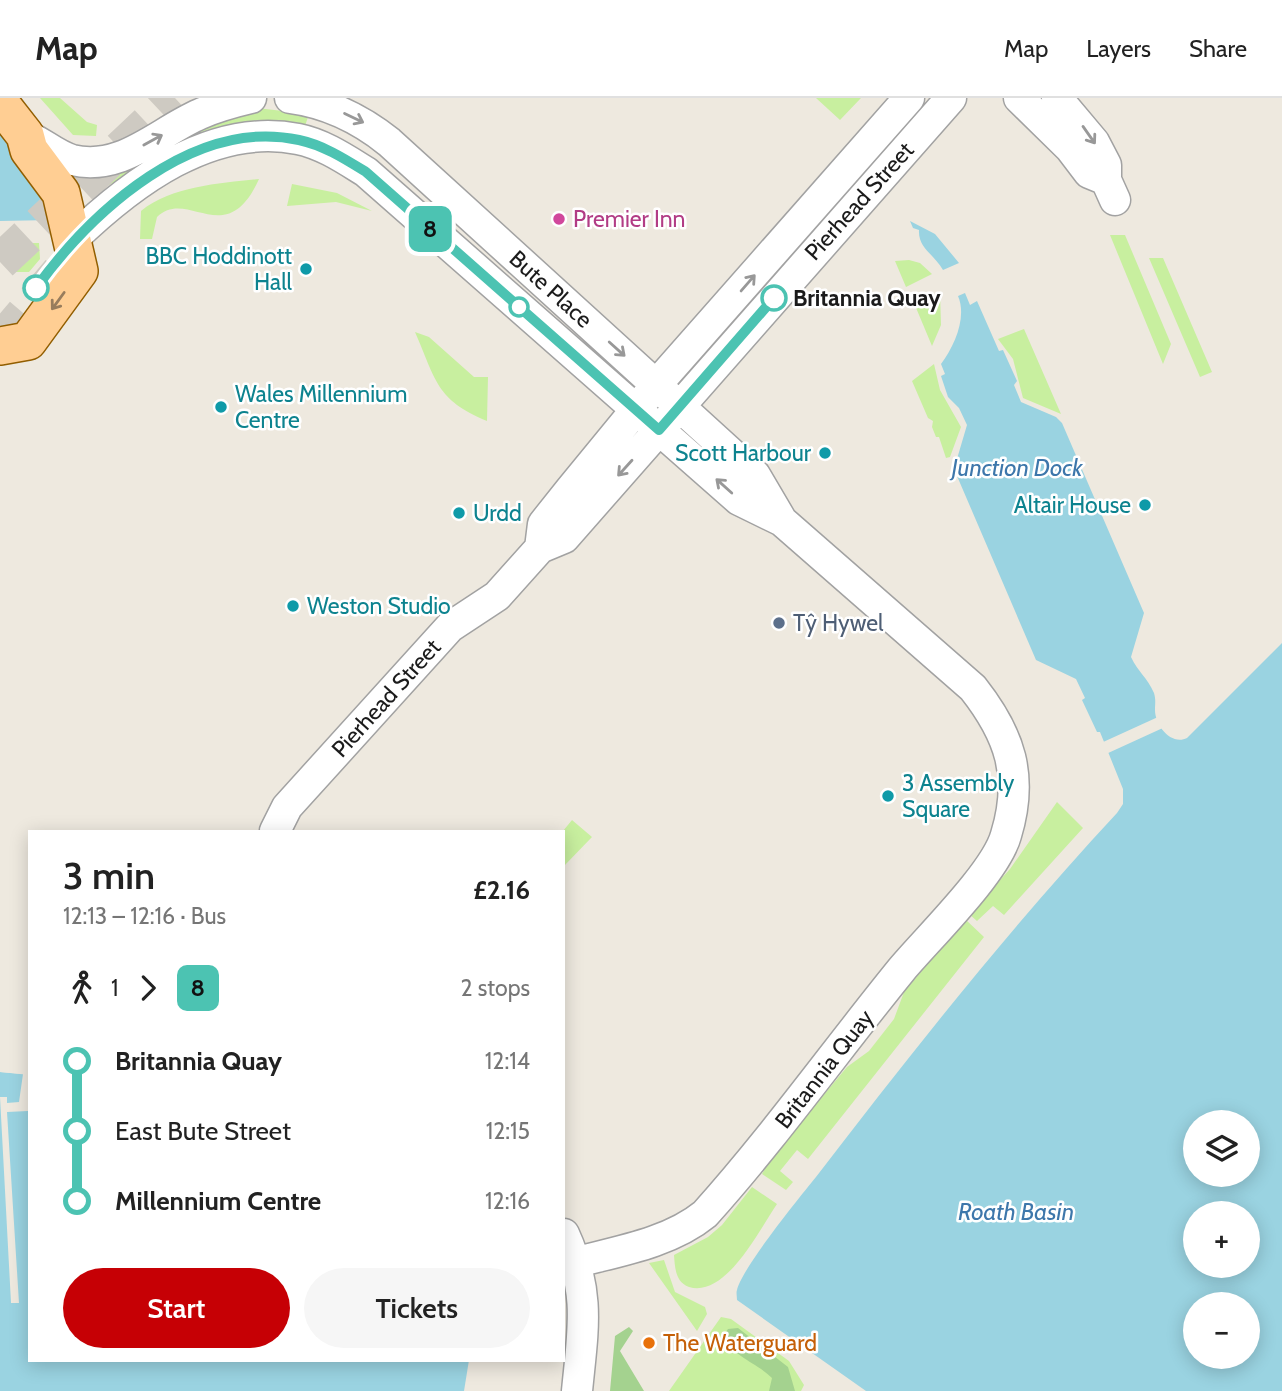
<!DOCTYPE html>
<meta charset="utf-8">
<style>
body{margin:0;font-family:Cabin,sans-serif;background:#f6f6f6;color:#222;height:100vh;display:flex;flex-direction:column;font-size:26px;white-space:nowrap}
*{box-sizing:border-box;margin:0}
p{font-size:23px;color:#767676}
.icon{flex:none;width:38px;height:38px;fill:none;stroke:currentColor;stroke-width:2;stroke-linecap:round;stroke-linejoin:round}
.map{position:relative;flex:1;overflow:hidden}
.drawer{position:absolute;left:28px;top:732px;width:537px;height:532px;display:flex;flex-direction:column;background:#fff;border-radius:0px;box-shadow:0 4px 18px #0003}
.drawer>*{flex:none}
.badge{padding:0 14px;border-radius:10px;font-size:24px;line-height:46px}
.buttons{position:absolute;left:1183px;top:1012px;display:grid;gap:14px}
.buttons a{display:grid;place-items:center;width:77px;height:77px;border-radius:50%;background:#fff;box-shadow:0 4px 18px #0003;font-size:35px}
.map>.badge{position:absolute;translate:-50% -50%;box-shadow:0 0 0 4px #fff}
.legs{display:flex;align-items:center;gap:10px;height:77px;padding:0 35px;font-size:23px}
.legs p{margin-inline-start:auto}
.summary{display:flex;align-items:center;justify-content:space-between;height:119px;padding:0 35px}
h1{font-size:38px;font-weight:600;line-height:52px}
.action{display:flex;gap:14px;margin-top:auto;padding:14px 35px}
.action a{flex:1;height:80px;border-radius:42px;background:#c60005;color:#fff;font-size:28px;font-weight:600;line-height:80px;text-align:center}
.action a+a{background:#f6f6f6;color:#222}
ul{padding:0 35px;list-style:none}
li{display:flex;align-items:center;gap:24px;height:70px;font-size:26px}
li i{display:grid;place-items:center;width:10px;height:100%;margin:0 9px;background:currentColor}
li i::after{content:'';width:18px;height:18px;margin:-9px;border:5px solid;border-radius:50%;background:#fff}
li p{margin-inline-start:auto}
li:first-child i{background:linear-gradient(#0000 50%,currentColor 0)}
li:last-child i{background:linear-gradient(currentColor 50%,#0000 0)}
header{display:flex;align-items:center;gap:42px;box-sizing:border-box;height:98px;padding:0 35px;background:#fff;border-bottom:2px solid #e0e0e0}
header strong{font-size:33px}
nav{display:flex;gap:38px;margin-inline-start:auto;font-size:24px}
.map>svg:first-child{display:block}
.grass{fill:#c8ef9f}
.forest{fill:#a4d28f}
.water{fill:#9ad3e1;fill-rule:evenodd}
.pier{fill:#eee9df}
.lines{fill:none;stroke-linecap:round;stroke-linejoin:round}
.major-tunnel{stroke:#cecac2;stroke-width:37;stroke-dasharray:37 18;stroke-linecap:butt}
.minor-casing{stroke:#a2a2a2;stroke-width:33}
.major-casing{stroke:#925e00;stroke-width:40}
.minor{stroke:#fff;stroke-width:30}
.major{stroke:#ffce93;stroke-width:37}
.oneway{stroke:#989898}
.oneway2{stroke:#987d5d}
.line-1-casing{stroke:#fff;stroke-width:16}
.line-1{stroke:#4cc3b2;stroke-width:10}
.hotel-dot{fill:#d1479c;stroke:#fff;stroke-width:2.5}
.culture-dot{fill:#0f9aa8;stroke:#fff;stroke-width:2.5}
.stop-1-dot{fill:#fff;stroke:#4cc3b2;stroke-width:3.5}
.service-dot{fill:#5c6f8a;stroke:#fff;stroke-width:2.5}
.food-dot{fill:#e8710a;stroke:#fff;stroke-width:2.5}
.labels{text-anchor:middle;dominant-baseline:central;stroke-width:5;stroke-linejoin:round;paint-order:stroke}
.street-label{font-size:23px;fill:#1b1b1b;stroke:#fff}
.hotel-label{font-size:23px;fill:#b23c85;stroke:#fff;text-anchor:start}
.culture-label{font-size:23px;fill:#0d838f;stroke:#fff;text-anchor:start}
.stop-label{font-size:23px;font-weight:bold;fill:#1b1b1b;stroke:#fff;text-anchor:start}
.service-label{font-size:23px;fill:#4e5e75;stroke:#fff;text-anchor:start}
.food-label{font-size:23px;fill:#c56008;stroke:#fff;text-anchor:start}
.water-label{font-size:24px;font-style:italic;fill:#3d77ab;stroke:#fff}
</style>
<header>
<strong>Map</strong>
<nav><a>Map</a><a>Layers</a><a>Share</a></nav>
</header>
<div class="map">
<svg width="1282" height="1293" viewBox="0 0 1282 1293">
<rect width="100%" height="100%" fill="#eee9df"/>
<!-- grass -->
<path class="grass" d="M40,0H60L87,24L97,27L96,38L73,37Z
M816,0H861L840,22Z
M257,10L309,16L304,31L178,49L109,87L101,76L174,41Z
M259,81C226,154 188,89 157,119L152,141H140L141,113C172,88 221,85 259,81Z
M292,86L337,95L372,113L336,104L287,108Z
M1110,137H1125L1171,246L1163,266Z
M12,145H39L40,161L29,174H12Z
M1149,160H1163L1212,274L1200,279Z
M909,162L920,165L932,176L906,189L895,163Z
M940,194L941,227L932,248L914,205Z
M1024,231L1061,316L1023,300L1013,261L998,241Z
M415,234L429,239L474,279H488L487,323C436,302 436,282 415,234Z
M934,266L940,292L961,329L950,359L946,360L939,339H936L932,329L933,323L928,320L912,283Z
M1057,704L1083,730L1004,817L993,808L977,823L969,816L1010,771Z
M572,722L592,739L564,768L563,733Z
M965,821L984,839L808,1061L797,1052L780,1073L793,1084L786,1092L762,1076L771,1060L847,969L869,953L894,921L904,894Z
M752,1089L777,1106C759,1132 726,1200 689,1189C675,1184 675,1169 674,1157L708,1139L722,1127Z
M664,1162L675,1194L705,1209L707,1216L697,1233L649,1165Z
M721,1219L731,1221L789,1263L804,1287L801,1293H669Z"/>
<!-- forest -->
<path class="forest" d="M629,1229L633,1233L620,1253L644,1293H610L615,1238Z
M738,1230L788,1269L795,1293H769L772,1280C756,1264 733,1259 723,1238L728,1231Z"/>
<!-- water -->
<path class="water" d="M0,32L42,86L52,122L0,123Z
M910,123L935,136L959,165L943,172C933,155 918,150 919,132L913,130Z
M965,195L970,207L977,203L999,253L1003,252L1017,283L1014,287L1021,304L1056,319L1062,325L1144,515L1131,559C1138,574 1147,579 1154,595C1156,602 1155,605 1155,612C1155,627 1171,648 1187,640L1282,545V1293H866L737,1202C737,1199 736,1194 737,1192C742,1170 799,1100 816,1079C912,954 1009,831 1117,715L1123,706V691L1100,634H1097L1082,602L1085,600L1076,581L1036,562L954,371L967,327L959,310L948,299L941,278L945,276L941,266C955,247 967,219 958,198ZM1195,1024H1248V1076H1195ZM1195,1115H1248V1167H1195ZM1195,1206H1248V1258H1195Z
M0,974L30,977V1262H469L464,1293H0Z"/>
<!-- pier -->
<path class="pier" d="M1160,615L1167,631L1165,629L1106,656L1108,662L1101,645L1158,619Z
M0,970L13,975L14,972L30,973V1045L28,1013L7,1014L19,1205H11L0,999H7V1005L19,1004L23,976L0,974Z"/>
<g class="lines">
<!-- major-tunnel -->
<path class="major-tunnel" d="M0,164L175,0
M0,244L64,169"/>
<!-- minor casing -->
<g class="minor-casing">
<path id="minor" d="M290,0C328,5 359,20 389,44L755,377L782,423
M1019,0L1070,50L1089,75L1106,82
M1057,0L1094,44L1106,67V82L1115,102
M25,37C42,44 55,57 72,62C122,74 158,34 200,16C216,9 234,4 251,0
M72,142C131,85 211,24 298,41C323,46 345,61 366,74L739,402L782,423L973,590C1010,637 1024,678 1006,737C996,774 929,839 902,871C836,952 775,1038 705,1116C671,1144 620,1153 577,1164
M540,450L543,426L570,392L657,286L909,0
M275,733L287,709L450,529L497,498L540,450L564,440L951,0
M564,1136C591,1195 583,1231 577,1293"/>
</g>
<!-- major casing -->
<g class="major-casing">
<path id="major" d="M0,5L25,37L29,52L61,95L79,173L28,243L0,248"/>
</g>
<!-- minor -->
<use href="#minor" class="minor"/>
<!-- major -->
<use href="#major" class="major"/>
</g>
<!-- one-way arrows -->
<defs><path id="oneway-shaft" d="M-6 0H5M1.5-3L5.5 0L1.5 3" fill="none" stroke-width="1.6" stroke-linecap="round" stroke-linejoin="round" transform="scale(1.75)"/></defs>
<g class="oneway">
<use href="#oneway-shaft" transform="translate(354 20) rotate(26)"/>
<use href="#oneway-shaft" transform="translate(1089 37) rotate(55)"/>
<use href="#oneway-shaft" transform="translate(153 42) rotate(-29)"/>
<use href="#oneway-shaft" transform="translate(748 185) rotate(-49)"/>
<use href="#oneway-shaft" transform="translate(617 251) rotate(42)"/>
<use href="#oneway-shaft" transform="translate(625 370) rotate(132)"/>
<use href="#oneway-shaft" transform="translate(724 388) rotate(-138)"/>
</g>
<use class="oneway2" href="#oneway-shaft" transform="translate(58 203) rotate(126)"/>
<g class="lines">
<!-- line-1 casing -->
<g class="line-1-casing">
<path id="line-1" d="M36,190C92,113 194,19 299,42C323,47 345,61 366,74L659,332L774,200"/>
</g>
<!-- line-1 -->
<use href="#line-1" class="line-1"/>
</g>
<!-- markers -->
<circle class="hotel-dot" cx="559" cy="121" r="7"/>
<g class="culture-dot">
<circle cx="306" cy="171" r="7"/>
<circle cx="221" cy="309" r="7"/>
<circle cx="825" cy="355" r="7"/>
<circle cx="1145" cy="407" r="7"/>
<circle cx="459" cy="415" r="7"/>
<circle cx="293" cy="508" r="7"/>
<circle cx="888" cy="698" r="7"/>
</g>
<g class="stop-1-dot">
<circle cx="36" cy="190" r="12"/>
<circle cx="774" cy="200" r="12"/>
<circle cx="519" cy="209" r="9"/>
</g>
<circle class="service-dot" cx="779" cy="525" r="7"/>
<circle class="food-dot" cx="649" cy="1245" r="7"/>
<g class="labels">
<!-- street labels -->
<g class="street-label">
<text transform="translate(859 103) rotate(-48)">Pierhead Street</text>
<text transform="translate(551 191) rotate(42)">Bute Place</text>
<text transform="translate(386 600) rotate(-48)">Pierhead Street</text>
<text transform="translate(824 971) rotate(-52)">Britannia Quay</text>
</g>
<!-- hotel labels -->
<g class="hotel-label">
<text x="573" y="121">Premier Inn</text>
</g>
<!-- culture labels -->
<g class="culture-label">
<text x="292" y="158" text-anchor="end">BBC Hoddinott<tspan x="292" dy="26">Hall</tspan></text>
<text x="235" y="296">Wales Millennium<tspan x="235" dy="26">Centre</tspan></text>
<text x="811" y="355" text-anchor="end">Scott Harbour</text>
<text x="1131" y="407" text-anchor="end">Altair House</text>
<text x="473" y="415">Urdd</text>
<text x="307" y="508">Weston Studio</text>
<text x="902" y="685">3 Assembly<tspan x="902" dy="26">Square</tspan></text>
</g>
<!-- stop labels -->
<g class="stop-label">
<text x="793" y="200">Britannia Quay</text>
</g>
<!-- service labels -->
<g class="service-label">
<text x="793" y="525">Tŷ Hywel</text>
</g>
<!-- food labels -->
<g class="food-label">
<text x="663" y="1245">The Waterguard</text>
</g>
<!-- water labels -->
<g class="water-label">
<text x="1017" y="369">Junction Dock</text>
<text x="1016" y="1113">Roath Basin</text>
</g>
</g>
</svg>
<div class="buttons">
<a><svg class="icon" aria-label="layers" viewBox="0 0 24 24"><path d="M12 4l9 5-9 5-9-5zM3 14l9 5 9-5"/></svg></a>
<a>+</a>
<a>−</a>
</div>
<b class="badge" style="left:430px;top:131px;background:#4cc3b2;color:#111">8</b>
<section class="drawer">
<div class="summary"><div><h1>3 min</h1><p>12:13 – 12:16 · Bus</p></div><b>£2.16</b></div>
<div class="legs"><svg class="icon" aria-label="walk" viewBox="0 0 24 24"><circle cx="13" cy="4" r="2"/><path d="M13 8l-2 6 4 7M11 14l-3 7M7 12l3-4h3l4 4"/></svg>1<svg class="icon" aria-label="forward" viewBox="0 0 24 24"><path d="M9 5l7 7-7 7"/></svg><b class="badge" style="background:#4cc3b2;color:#111">8</b><p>2 stops</p></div>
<ul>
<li><i style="color:#4cc3b2"></i><b>Britannia Quay</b><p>12:14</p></li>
<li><i style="color:#4cc3b2"></i><span>East Bute Street</span><p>12:15</p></li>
<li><i style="color:#4cc3b2"></i><b>Millennium Centre</b><p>12:16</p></li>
</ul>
<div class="action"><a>Start</a><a>Tickets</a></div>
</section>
</div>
